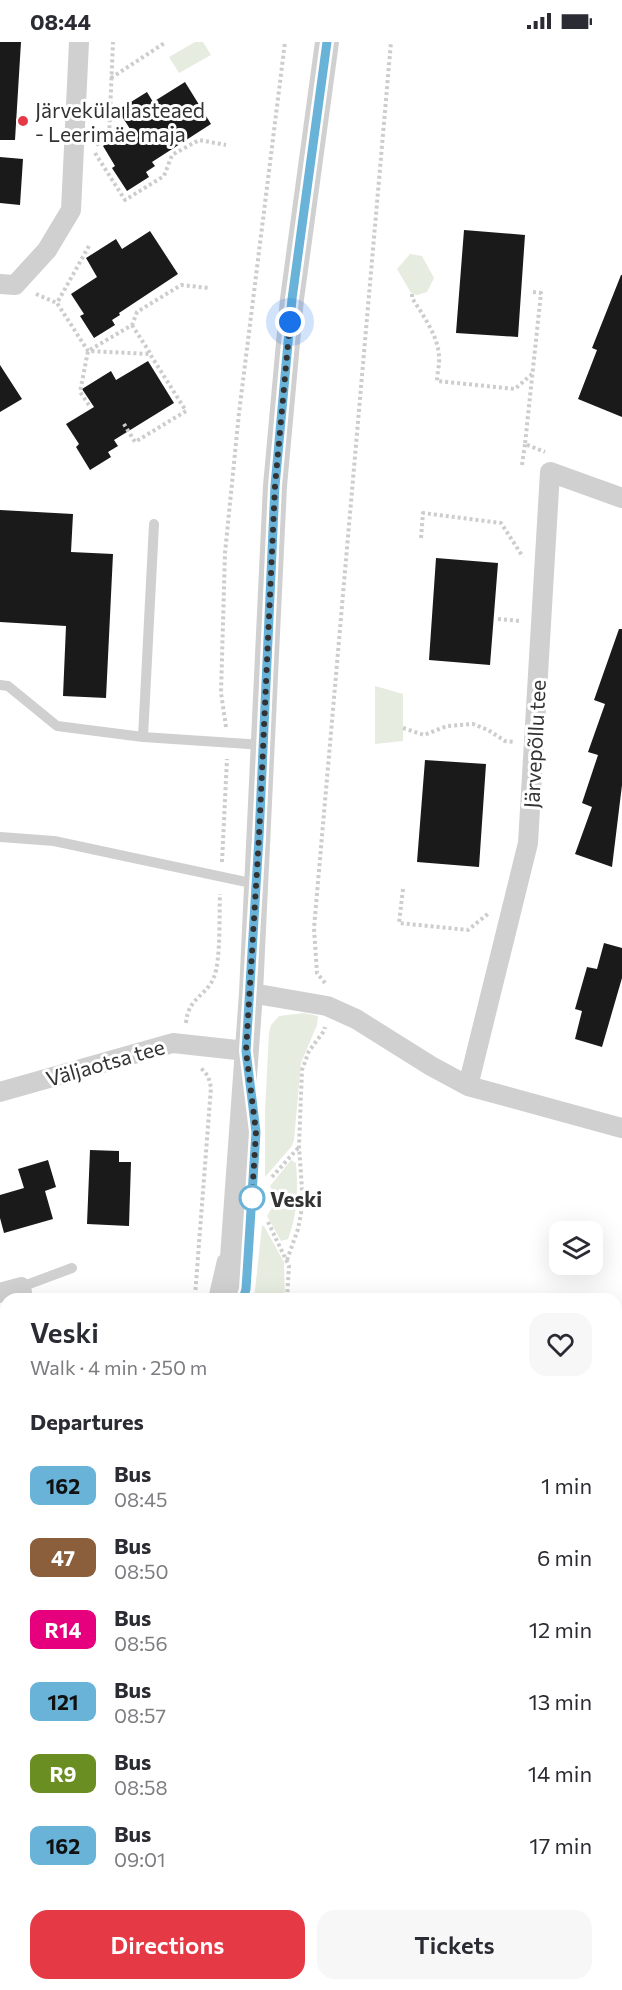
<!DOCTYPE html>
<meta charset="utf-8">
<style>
body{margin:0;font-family:Commissioner,sans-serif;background:#f7f7f7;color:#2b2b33;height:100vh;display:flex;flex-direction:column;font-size:22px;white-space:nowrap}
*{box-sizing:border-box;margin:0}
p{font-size:20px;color:#7c7c81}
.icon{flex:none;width:33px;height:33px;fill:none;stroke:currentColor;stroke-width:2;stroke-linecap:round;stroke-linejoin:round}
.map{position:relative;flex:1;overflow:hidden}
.sheet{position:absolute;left:0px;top:1251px;width:622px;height:698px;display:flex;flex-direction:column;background:#fff;border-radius:18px 18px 0 0;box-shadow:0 6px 24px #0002}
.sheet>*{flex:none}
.badge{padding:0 12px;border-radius:9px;font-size:21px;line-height:39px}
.buttons{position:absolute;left:549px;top:1179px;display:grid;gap:12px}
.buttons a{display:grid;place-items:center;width:54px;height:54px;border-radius:12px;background:#fff;box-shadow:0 6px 24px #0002;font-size:30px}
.you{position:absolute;width:30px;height:30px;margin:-15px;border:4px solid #fff;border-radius:50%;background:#1a73e8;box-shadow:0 0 0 9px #1a73e833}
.map>.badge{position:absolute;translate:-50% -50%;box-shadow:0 0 0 3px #fff}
h2{padding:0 30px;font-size:22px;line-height:54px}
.round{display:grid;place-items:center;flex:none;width:63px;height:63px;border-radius:18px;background:#f7f7f7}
.overview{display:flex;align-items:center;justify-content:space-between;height:102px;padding:0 30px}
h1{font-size:28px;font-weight:600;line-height:45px}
.button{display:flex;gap:12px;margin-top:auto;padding:12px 30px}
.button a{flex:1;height:69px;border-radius:18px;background:#e63946;color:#fff;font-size:24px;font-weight:600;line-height:69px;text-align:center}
.button a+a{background:#f7f7f7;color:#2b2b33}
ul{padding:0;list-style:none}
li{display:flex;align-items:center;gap:18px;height:72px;padding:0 30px}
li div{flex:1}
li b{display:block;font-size:22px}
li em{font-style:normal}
li .badge{min-width:66px;font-weight:700;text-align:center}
.status{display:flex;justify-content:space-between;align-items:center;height:42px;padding:0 30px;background:#fff;direction:ltr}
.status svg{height:16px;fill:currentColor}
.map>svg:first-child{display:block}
.green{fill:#e6ecdf}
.building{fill:#1a1a1a}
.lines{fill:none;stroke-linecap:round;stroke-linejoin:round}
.path{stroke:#cdcdcd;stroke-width:4;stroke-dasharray:3 3;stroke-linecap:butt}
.service{stroke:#d0d0d0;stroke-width:10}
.minor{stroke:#d0d0d0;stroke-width:20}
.tertiary{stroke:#d0d0d0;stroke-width:24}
.line-casing{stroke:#fff;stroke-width:14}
.line{stroke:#69b3d9;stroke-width:9}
.walk{stroke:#333;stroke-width:6;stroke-dasharray:0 10.8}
.poi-dot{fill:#e63946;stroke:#fff;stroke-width:2}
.stop-dot{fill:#fff;stroke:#69b3d9;stroke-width:3}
.labels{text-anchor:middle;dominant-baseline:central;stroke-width:6;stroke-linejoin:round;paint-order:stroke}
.poi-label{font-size:21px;fill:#333;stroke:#fff;text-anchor:start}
.street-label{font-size:21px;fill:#333;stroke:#fff}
.stop-label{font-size:21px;font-weight:bold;fill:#333;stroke:#fff;text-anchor:start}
</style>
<div class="status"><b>08:44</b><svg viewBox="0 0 49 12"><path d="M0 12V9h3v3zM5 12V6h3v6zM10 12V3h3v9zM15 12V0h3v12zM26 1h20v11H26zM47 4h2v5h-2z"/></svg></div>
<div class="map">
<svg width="622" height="1948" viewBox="0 0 622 1948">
<rect width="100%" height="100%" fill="#fff"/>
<!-- green -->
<path class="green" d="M195,0H203L211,13L179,31L169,15Z
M410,212L422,214L434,236L427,250L417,253L411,251L397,227Z
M375,644L403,652V699L375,702Z
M304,971L318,974L317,983L301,1021L294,1098L292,1104L265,1135V1069L269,991L271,983L279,974Z
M291,1118L296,1121C298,1148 298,1171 288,1197L281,1199L267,1174L272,1166L288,1167L289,1151L273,1150L270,1144Z
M262,1184H264L284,1220L285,1257H254Z"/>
<!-- building -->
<path class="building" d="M0,0H21L15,98H0Z
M185,40L211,82L152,120L155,124L146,130L149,135L127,149L112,126L115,124L103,104L130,87L118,68L147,50L153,60Z
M0,115L23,117L20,163L0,161Z
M464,188L525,193L518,295L456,291Z
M150,189L178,232L119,271L120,273L112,278L115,283L94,296L80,274L84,272L71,252L97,235L86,216L116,197L122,207Z
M621,233H622V375L578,357L597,308L592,306Z
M148,319L174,361L114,398L118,404L108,410L111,415L90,428L76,405L79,402L66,382L94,365L82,347L111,329L116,338Z
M0,323L22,357L0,370Z
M0,468L73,472L71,510L113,512L106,656L63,654L66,584L0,580Z
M436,516L498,521L490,623L429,618Z
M619,587H622V743L612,825L575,812L592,765L582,761L598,713L588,710L605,662L594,658Z
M425,718L486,722L479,825L417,820Z
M604,901L622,906V936L602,1005L575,997L582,969L575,967L587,925L597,927Z
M90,1108L119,1109V1120H131L129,1184L87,1182Z
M48,1118L56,1145L45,1149L53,1177L4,1191L0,1176V1153L24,1146L18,1127Z"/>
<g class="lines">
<!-- path -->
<path class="path" d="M111,36L166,0
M96,103L109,95L113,0
M95,111L125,158L164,134L172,113L199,98L226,103
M89,204L57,261L88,309L150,312L186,369L135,400L124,382
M533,250L541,251L525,402L545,410
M36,252L57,261
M412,252V256C423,273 438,294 439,314C440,322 437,331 437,339L515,347L532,332
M132,283L150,311
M89,363L80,350L88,309L132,283L137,270L181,243L209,246
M522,423L525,402
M421,496L423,471L501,481L523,515
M498,577L520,579
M226,685L221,651L225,511L239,371L285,0
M403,686L424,693L447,684L473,682L488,688L505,699L515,700
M222,820L227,717
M403,847L399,881L468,888L489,871
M325,941L317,931L314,886L391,0
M186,981C188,955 207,954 214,935C221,918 219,872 220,852
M272,1135L299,1105
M268,1180L289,1224L287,1257
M287,1218L298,1187L303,1161L299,1104L302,1028L309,1009L324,989L325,985
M195,1254L211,1045L208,1034L201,1026
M616,1664L622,1666
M193,1948V1942"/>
<!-- service -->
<path class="service" d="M0,643L8,644L57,684L143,695L263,703
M143,695L154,482
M0,795L54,799L256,842
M21,1245L72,1226
M213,1257L222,1218
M244,1257L247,1247L256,1090L253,1060"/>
<!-- minor -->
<path class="minor" d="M0,242L15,243L47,208L71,168L79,0
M251,951L327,964L356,977L431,1024L468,1044L622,1086
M468,1044L528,801L550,430L622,456
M0,1050L173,1001L246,1009
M0,1251L21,1245L23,1257
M616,1560L622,1550
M616,1705L622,1709
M0,1831L6,1832"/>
<!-- tertiary -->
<path class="tertiary" d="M229,1257L251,951L275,444L292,257L327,0
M222,1948V1942"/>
</g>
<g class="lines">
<!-- line casing -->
<g class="line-casing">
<path id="line" d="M243,1257L246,1247L256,1090L246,1009L259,795L275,444L292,257L327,0"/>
</g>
<!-- line -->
<use href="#line" class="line"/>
<!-- walk -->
<path class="walk" d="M252,1156L256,1090L246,1009L259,795L275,444L290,280"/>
</g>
<!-- markers -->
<circle class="poi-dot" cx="23" cy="79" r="6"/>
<circle class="stop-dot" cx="252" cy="1156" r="12"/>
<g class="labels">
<!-- poi labels -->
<g class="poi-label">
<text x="35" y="67">Järveküla lasteaed<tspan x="35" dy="24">- Leerimäe maja</tspan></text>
</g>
<!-- street labels -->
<g class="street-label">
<text transform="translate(534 702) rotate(-87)">Järvepõllu tee</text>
<text transform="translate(105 1020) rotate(-16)">Väljaotsa tee</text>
</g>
<!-- stop labels -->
<g class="stop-label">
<text x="270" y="1156">Veski</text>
</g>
</g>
</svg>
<div class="buttons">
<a><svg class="icon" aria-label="layers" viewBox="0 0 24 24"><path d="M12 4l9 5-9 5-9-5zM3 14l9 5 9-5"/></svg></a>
</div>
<div class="you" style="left:290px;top:280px"></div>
<section class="sheet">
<div class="overview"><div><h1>Veski</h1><p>Walk · 4 min · 250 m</p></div><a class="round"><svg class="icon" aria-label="heart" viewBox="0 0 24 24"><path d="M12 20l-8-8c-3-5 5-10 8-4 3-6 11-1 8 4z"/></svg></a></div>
<h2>Departures</h2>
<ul>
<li><span class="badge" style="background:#69b3d9;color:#111">162</span><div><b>Bus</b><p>08:45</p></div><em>1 min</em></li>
<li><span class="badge" style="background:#8b5e3c;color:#fff">47</span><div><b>Bus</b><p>08:50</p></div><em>6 min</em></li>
<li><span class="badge" style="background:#e6007e;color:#fff">R14</span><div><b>Bus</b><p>08:56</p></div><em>12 min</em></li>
<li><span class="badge" style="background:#69b3d9;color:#111">121</span><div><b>Bus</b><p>08:57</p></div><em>13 min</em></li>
<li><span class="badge" style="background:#6b8e23;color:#fff">R9</span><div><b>Bus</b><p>08:58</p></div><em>14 min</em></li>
<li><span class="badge" style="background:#69b3d9;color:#111">162</span><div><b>Bus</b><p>09:01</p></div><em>17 min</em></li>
</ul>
<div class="button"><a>Directions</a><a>Tickets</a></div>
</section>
</div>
